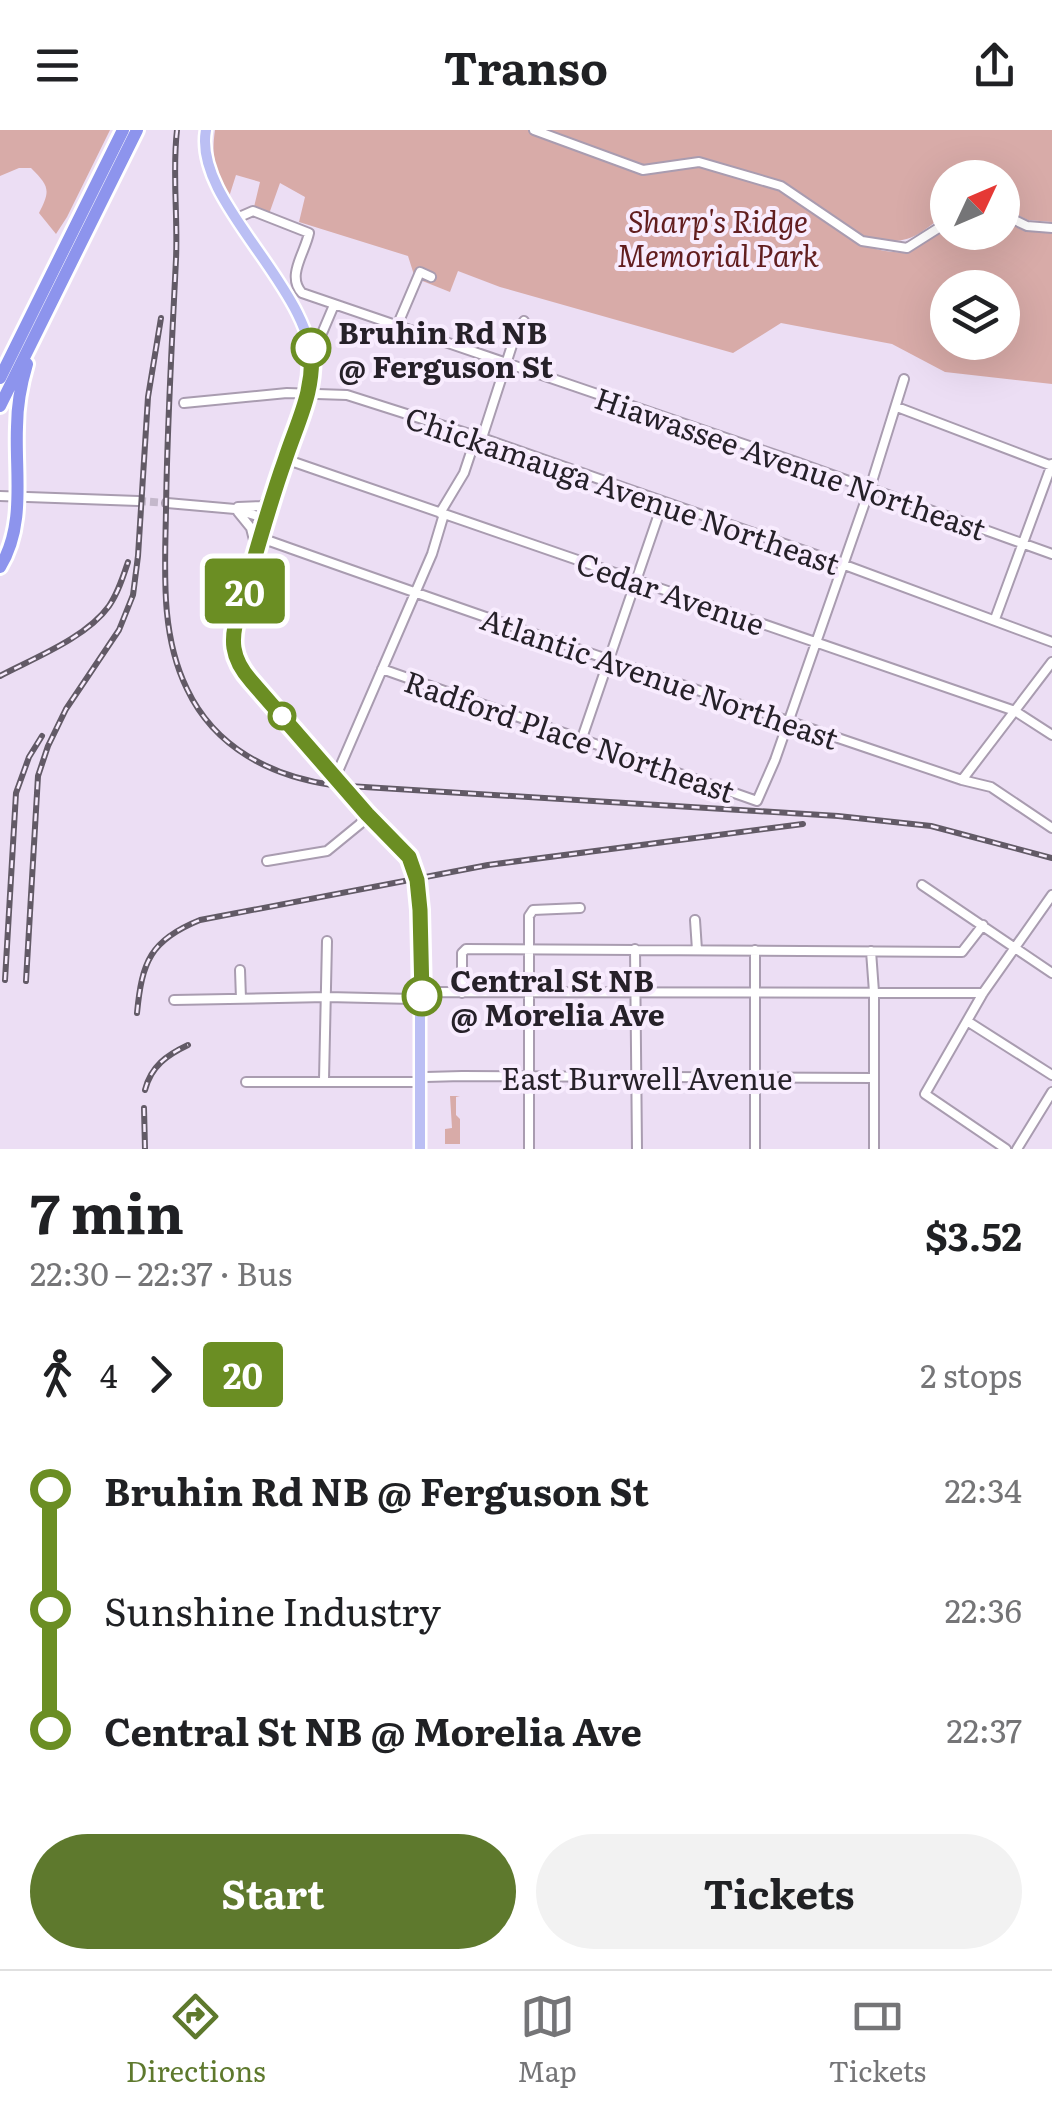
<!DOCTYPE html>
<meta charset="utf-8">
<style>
body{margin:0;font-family:Literata,serif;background:#f2f2f2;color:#202124;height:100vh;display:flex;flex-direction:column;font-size:38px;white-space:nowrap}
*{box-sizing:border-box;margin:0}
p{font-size:32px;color:#757577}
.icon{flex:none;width:55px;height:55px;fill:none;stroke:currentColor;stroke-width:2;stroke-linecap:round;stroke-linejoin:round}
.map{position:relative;height:1019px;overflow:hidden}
.side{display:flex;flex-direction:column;background:#fff;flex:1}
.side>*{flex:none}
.badge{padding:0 20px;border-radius:8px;font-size:35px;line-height:65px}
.needle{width:65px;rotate:46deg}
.controls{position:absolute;left:930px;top:30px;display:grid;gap:20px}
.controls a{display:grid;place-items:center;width:90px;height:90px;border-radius:50%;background:#fff;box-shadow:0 10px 40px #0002;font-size:50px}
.map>.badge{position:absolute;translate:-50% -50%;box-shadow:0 0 0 5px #fff}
.legs{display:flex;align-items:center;gap:15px;height:110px;padding:0 30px;font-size:32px}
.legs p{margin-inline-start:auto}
.summary{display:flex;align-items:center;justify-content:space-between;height:170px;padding:0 30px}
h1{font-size:55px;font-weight:700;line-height:75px}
.button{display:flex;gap:20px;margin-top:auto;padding:20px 30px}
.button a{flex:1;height:115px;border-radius:60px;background:#5e792d;color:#fff;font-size:40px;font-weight:700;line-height:115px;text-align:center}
.button a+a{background:#f2f2f2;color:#202124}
ul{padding:0 30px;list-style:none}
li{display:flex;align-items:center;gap:35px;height:120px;font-size:38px}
li i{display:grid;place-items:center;width:15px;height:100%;margin:0 12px;background:currentColor}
li i::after{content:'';width:25px;height:25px;margin:-12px;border:8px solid;border-radius:50%;background:#fff}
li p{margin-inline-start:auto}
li:first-child i{background:linear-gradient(#0000 50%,currentColor 0)}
li:last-child i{background:linear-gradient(currentColor 50%,#0000 0)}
header{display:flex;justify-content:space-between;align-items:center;height:130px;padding:0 30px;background:#fff;font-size:45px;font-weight:700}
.tabs{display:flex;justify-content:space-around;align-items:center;height:140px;border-top:2px solid #e0e0e0;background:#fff;font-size:28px;color:#757577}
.tabs a{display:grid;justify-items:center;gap:5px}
.tabs .active{color:#5e792d}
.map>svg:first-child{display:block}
.green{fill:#d8aba8;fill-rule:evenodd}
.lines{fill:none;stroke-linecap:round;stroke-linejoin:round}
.minor-tunnel{stroke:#c4b8cb;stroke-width:8;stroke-dasharray:8 4;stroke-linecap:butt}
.minor-casing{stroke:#a99cb0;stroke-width:12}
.major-casing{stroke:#fff;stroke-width:15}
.highway-casing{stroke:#fff;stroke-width:18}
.minor{stroke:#fff;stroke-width:8}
.major{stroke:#bbbff4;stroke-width:10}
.highway{stroke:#8d94ed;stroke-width:12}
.rail-casing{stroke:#625a66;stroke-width:6}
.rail{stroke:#f8ecfe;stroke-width:2.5;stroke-dasharray:8;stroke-linecap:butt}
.line-1-casing{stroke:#fff;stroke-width:22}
.line-1{stroke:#6b8e23;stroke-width:15}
.stop-1-dot{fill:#fff;stroke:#6b8e23;stroke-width:5}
.labels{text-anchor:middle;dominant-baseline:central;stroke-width:8;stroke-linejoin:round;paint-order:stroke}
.park-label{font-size:30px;font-style:italic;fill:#621e1f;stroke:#f8ecfe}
.stop-label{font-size:30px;font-weight:bold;fill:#262129;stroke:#f8ecfe;text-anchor:start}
.street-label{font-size:30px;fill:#262129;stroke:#f8ecfe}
</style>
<header><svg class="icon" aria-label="menu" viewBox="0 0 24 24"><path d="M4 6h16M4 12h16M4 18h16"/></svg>Transo<svg class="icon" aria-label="share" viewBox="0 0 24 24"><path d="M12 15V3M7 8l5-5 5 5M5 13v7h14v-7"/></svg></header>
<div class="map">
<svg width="1052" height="1019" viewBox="0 0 1052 1019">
<rect width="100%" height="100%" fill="#ecdef4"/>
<!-- green -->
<path class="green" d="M0,0H110L67,87L56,104L39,83C51,60 49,56 31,38H19L0,46Z
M215,0H1052V92L1028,90L1003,78L1002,48H948L947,83C915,107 910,116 868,108L865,116C909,129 912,121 947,97L948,102H1002L1003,90L1024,101L1052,102V254L945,242L892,214L781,193L733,223L500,157L458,141L450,162L415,148L408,126L299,92L305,67L280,53L269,84L254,77L260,52L236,45L229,67C215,44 211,27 215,0ZM948,158H1002V212H948Z
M450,966H460L456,967V985L460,989V1014H445V999L452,998Z"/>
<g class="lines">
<!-- minor-tunnel -->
<path class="minor-tunnel" d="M138,371L167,373"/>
<!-- minor casing -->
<g class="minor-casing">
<path id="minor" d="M534,0L643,40L699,32L781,56L862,111L907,118L948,92
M1002,84L1027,96L1052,98
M237,88L253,81L309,103C305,123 286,146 302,163L796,332L1052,424
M397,196L420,142L431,147
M311,218L320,208L334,175
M184,273L287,263L347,265L482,308L842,434L1052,512
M897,277L1052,336
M482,308L516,203L524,191
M285,329L1015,581L1052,605
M0,366L138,371
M167,373L235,379L267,389
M238,377L262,376L271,368
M238,382L251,398L256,418
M440,383L464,343L476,307
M261,408C494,491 728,571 962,650L991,657L1052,698
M995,489L1052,334
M382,539L757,671L775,630L870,358L904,249
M582,608L663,372
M336,646L432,424L444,384
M962,650L1052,532
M267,731L327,721L360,694L367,683
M922,755L1052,843
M695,790L697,820
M635,819L637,1019
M871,821L874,862V1019
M240,840L241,869
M462,863V823L466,819L962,822L983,795
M174,870L327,867L413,869L428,862L983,863
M967,891L1052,945
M324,950L327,811
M246,952H415L426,947L462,946L873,948
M529,1019V786L533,780L580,778
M755,1019V820
M1006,1019L925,964L983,863L1052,765
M1017,1019L1052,962"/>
</g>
<!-- major casing -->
<g class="major-casing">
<path id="major" d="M206,0C192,75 322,163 312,248C309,276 295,302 286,328C270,371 259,416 246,460C240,479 231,499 234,519C236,532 244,543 252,553L367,683L409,727L417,750L420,780V1019"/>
</g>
<!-- highway casing -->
<g class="highway-casing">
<path id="highway" d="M0,248L123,0
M0,276L137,0
M0,437C26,395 15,343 17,297C17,275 21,254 27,234"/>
</g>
<!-- minor -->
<use href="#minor" class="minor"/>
<!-- major -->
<use href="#major" class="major"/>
<!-- highway -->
<use href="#highway" class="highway"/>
<!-- rail casing -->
<g class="rail-casing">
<path id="rail" d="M177,0C172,43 178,86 176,129C172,213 167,296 166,380C165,440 160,504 187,559C215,618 271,646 332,655L838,686L931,696L1052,728
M0,546C34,528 86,508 109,476C118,463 123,447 128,432
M5,850L16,663L29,627L42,606
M26,851L38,646L48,616L66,579L119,500L133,465L138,426L148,267L161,188
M137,883C142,832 150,810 200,790L488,735L803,694
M145,960C151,936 167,925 188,915
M144,978L145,1019"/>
</g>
<!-- rail -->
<use href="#rail" class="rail"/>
</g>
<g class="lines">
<!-- line-1 casing -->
<g class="line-1-casing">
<path id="line-1" d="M311,218C315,261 298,290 285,330C270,372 258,415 246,458C241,477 231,498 234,518C236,532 243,542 252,552L367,684L409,727L417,750L420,780L422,866"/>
</g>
<!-- line-1 -->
<use href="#line-1" class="line-1"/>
</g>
<!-- markers -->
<g class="stop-1-dot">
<circle cx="311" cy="218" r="18"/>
<circle cx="282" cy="586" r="12"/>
<circle cx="422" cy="866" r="18"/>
</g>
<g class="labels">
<!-- park labels -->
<g class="park-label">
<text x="718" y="90">Sharp's Ridge<tspan x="718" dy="34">Memorial Park</tspan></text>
</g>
<!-- stop labels -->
<g class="stop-label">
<text x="338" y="201">Bruhin Rd NB<tspan x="338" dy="34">@ Ferguson St</tspan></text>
<text x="450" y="849">Central St NB<tspan x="450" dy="34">@ Morelia Ave</tspan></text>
</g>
<!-- street labels -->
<g class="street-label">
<text transform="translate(791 332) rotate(19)">Hiawassee Avenue Northeast</text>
<text transform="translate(623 359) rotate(19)">Chickamauga Avenue Northeast</text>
<text transform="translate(671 462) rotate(19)">Cedar Avenue</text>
<text transform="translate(660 547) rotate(19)">Atlantic Avenue Northeast</text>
<text transform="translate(570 605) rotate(19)">Radford Place Northeast</text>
<text x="647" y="947">East Burwell Avenue</text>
</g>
</g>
</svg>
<div class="controls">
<a><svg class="needle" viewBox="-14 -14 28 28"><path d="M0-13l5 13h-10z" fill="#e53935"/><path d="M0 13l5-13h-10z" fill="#757577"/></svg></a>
<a><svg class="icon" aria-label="layers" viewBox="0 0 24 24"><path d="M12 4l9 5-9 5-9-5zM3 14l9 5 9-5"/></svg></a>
</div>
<b class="badge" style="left:245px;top:461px;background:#6b8e23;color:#fff">20</b>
</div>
<section class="side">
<div class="summary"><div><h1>7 min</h1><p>22:30 – 22:37 · Bus</p></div><b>$3.52</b></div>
<div class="legs"><svg class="icon" aria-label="walk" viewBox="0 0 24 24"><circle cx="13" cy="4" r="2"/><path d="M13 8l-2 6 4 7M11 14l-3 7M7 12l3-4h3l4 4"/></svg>4<svg class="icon" aria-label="forward" viewBox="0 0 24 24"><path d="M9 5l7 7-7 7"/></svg><b class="badge" style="background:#6b8e23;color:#fff">20</b><p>2 stops</p></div>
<ul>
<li><i style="color:#6b8e23"></i><b>Bruhin Rd NB @ Ferguson St</b><p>22:34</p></li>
<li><i style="color:#6b8e23"></i><span>Sunshine Industry</span><p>22:36</p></li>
<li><i style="color:#6b8e23"></i><b>Central St NB @ Morelia Ave</b><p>22:37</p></li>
</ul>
<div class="button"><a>Start</a><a>Tickets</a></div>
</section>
<nav class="tabs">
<a class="active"><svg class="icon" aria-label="directions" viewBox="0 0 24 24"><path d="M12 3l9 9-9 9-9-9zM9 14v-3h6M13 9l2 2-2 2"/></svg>Directions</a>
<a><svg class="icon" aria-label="map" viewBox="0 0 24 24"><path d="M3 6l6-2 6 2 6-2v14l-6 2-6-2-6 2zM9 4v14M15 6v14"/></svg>Map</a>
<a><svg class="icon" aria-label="tickets" viewBox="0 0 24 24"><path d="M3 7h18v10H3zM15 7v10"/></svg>Tickets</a>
</nav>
